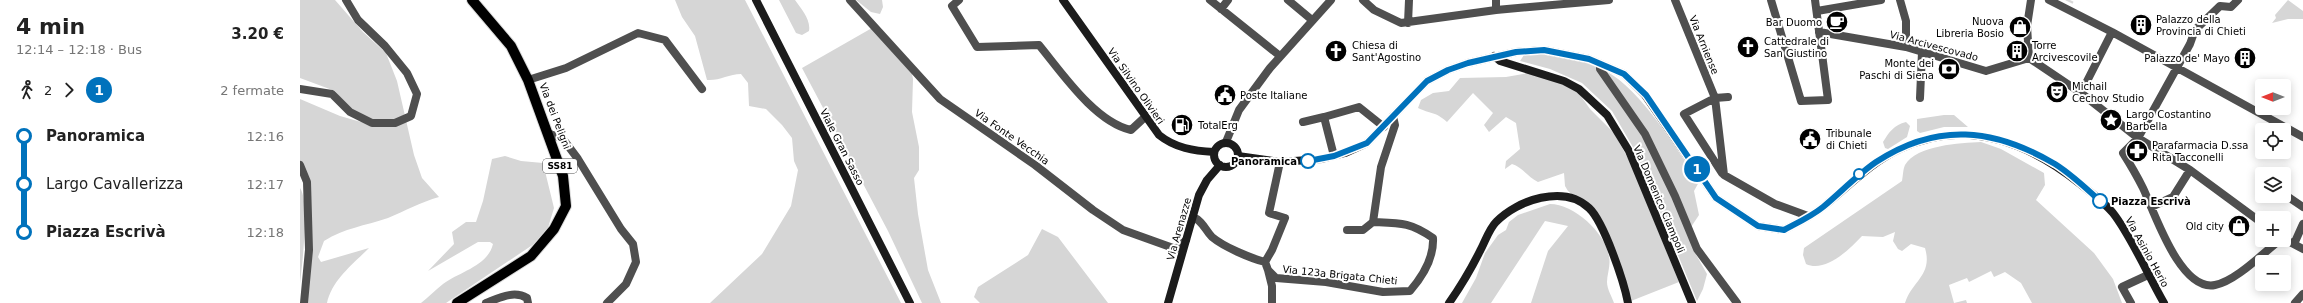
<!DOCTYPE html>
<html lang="it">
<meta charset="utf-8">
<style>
body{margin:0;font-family:"DejaVu Sans",sans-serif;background:#f2f2f2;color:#222;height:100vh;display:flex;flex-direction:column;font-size:15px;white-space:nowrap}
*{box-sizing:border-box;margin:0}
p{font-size:13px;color:#767676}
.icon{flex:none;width:22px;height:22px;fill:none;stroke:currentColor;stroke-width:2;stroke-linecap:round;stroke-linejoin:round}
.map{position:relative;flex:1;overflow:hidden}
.side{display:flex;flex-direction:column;background:#fff;width:300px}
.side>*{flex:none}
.badge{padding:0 8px;border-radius:13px;font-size:14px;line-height:26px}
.needle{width:26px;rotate:270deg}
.tools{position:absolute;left:1955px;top:79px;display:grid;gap:8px}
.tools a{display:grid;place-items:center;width:36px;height:36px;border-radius:4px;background:#fff;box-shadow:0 2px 10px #0003;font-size:20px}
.map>.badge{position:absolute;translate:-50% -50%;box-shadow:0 0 0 2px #fff}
.legs{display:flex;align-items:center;gap:6px;height:44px;padding:0 16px;font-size:13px}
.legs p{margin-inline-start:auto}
.head{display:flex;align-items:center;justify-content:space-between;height:68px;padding:0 16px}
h1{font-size:22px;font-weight:700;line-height:30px}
ul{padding:0 16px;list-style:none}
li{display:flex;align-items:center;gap:14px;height:48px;font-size:15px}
li i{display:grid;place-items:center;width:6px;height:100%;margin:0 5px;background:currentColor}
li i::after{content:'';width:10px;height:10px;margin:-5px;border:3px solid;border-radius:50%;background:#fff}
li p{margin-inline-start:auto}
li:first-child i{background:linear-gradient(#0000 50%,currentColor 0)}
li:last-child i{background:linear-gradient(currentColor 50%,#0000 0)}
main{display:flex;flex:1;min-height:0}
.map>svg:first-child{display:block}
.green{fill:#d6d6d6}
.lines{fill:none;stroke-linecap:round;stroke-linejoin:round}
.street-tunnel{stroke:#d9d9d9;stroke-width:8;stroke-dasharray:8 4;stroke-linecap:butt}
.primary-casing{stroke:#dbdbdb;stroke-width:12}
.street{stroke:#4f4f4f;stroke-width:8}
.secondary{stroke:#1c1c1c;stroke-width:8}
.primary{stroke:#000;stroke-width:10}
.line-1-casing{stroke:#fff;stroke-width:9}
.line-1{stroke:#0072bc;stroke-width:6}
.stop-1-dot{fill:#fff;stroke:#0072bc;stroke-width:2}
.labels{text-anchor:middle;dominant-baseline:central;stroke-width:4;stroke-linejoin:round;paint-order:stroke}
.shield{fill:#fff;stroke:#4c4c4c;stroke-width:1}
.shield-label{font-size:9px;font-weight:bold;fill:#000}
.poi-label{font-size:10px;fill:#000;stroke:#fff;text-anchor:start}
.street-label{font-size:10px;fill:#000;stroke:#fff}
.stop-label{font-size:10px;font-weight:bold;fill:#000;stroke:#fff;text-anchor:end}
</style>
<main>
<section class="side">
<div class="head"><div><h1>4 min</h1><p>12:14 – 12:18 · Bus</p></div><b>3.20 €</b></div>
<div class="legs"><svg class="icon" aria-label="walk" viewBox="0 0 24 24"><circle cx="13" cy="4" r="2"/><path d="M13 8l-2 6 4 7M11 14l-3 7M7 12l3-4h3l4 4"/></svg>2<svg class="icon" aria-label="forward" viewBox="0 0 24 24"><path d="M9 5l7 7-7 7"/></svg><b class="badge" style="background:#0072bc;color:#fff">1</b><p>2 fermate</p></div>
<ul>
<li><i style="color:#0072bc"></i><b>Panoramica</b><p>12:16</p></li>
<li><i style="color:#0072bc"></i><span>Largo Cavallerizza</span><p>12:17</p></li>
<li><i style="color:#0072bc"></i><b>Piazza Escrivà</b><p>12:18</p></li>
</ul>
</section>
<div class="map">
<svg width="2003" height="303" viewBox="0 0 2003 303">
<rect width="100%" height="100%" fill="#fff"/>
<!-- green -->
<path class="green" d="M0,0H35L63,32L86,53L97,81L114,155L122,178L139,197C121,202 105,211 88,218C64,226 45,228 24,241L18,257L21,262L69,248C53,264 32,280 27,303H6V177L0,161V99L40,116L61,122L35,91L0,78Z
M375,0H445L601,303H410L462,254L491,206L498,170L494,161L492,138L482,125L466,109L449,106L448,83L441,74C429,74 419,81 407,80L395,36L382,17Z
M479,0H495C501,9 511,19 509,31L502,35L496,33Z
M556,0H582L583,7L580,14L571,12Z
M1988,0L2003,11V19H1988L1972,23L1976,18L1975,15Z
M572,28L612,74L613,79L612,112L619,147V170L614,178L618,214L628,270L641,303H622L588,231L502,68Z
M1232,54C1257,55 1284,59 1306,71C1342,91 1376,148 1399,182L1394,191L1399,215L1391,227L1394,251L1407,274L1403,289L1397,301L1334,149L1312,111L1282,83L1250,69L1220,61L1224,55Z
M1229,73L1257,81L1278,92L1290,109L1314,133L1330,162L1379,282L1331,301L1300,219L1268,191L1265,186L1264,173L1238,182C1228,177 1222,167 1212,164L1205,169L1206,161L1220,149L1216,123L1206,117L1189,132L1184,125L1193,113L1173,93L1147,122C1135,111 1130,114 1118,108L1121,100L1133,93L1149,91L1160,78L1206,77Z
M1644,115H1654L1668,127H1644L1620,133L1617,131V119Z
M1606,122L1610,126L1607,137L1588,149L1585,148L1583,142C1589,132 1594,125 1606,122Z
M1681,142L1701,149L1744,173L1745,185L1736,200L1794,253L1813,279L1822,303H1732L1721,283L1705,272L1694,277L1691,271L1669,282L1667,278L1649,285L1654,303L1666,300L1667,303H1605C1612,281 1633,275 1625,248L1611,244L1602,251L1598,249L1593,241L1595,232L1583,237L1562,236C1549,250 1525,273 1506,264L1503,255L1504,248L1602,181C1603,176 1603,169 1605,165C1617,145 1660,143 1681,142Z
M205,156L221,161L243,163L254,208L247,231L234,244L146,303H121C129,297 135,290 143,284C159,272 188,266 193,244L190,242H178L128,271L154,244L152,232L166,222H176L183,201L192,159Z
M0,188C10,202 2,265 0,284Z
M1250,204C1274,204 1306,233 1309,257C1311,265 1307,274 1307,282C1307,289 1312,297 1314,303H1231L1248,251L1268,226L1245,221L1191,303H1162L1176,278L1185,253L1198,235L1206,230L1209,222L1218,215Z
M742,229L758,237L808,303H680L674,297L678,287L728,255Z"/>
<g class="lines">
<!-- street-tunnel -->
<path class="street-tunnel" d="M1769,2L1770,0"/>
<!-- primary casing -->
<g class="primary-casing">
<path id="primary" d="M157,303L231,256L254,229L266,206L263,176L228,80L211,46L172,0"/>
</g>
<!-- street -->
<path class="street" d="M550,0L640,99L735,165L793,210L823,230L876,249L886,240
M659,0L652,6L677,47L739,45C762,73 795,122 831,130L845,117
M910,0L980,56
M988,0L1012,20
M1063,0L1074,10L1101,23L1196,10L1309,0
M1196,0V10
M1375,0L1415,98L1424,175L1475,204L1508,216
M1471,0L1501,101L1528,100L1515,0
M1600,0L1606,21V47
M1731,0L1727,26L1729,58L1781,93L1838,138L1890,170L1962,223
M1749,0L1812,32L2003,137
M1938,0L1931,7L1920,6L1895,30L1890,44L1838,138L1823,153C1830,164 1837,176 1843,188C1854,211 1880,292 1915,285C1936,281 1963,253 1980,240
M921,9L928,0
M1517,11L1581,0
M1108,23L1109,0
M1519,32L1606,47L1686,71L1729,58
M1300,64V69L1345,134L1375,196L1397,249L1437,303
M228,80L266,68L338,33L365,40L402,89
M0,89L32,94L50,112L72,123H95L111,116L117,94L107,73L85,46L58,20L46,0
M1781,93L1812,32
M1620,98L1622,52
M1003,122L1024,117
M250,134L263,139L278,159L321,229L333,244L336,262L326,284L307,303
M926,142L939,110L970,68L1031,0
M1034,156L1024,117L1059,107L1084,127
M0,165L7,182L9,250L4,303
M1422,173L1384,114L1415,98L1428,97
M1984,194L2003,207
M1851,207L1873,197L1890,170
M893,217C903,221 905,230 912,237C924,247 950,258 965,262L972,250L985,218L969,213L980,162
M1047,230H1063L1073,222
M1984,239L2003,249
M1994,244L2003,224
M965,262L968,270L976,278L1026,282L1083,292L1110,291C1123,276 1134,258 1133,238C1110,222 1100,223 1073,222L1081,167L1095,125L1093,116
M968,270L972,286V303
M186,303C199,298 214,290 227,298L228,303
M1831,303L1822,287L1848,275
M1995,303L2003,294"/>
<!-- secondary -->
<path class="secondary" d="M456,0L610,303
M763,0L859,135C875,148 894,151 914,152
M1194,56L1200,61L1264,81L1279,89L1307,115L1329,151L1392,303
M914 155a12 12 0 1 1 24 0a12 12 0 1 1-24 0Z
M938,156L980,162L1022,159L1045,153L1067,143L1127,81L1148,70L1168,63L1216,52L1244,50L1289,59L1324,74L1345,95L1416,198L1458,226L1484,230C1497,223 1512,216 1523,207C1549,186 1570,163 1600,149C1665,118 1726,141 1779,183C1790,192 1804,202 1813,213C1831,236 1849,277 1864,303
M868,303L899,195L907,180L920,165
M1149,303C1161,286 1171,269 1180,251C1185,242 1189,229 1196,222C1217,200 1264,184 1289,208C1304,222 1324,282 1328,303"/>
<!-- primary -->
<use href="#primary" class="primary"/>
</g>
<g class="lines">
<!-- line-1 casing -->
<g class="line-1-casing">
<path id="line-1" d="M1008,161L1034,156L1067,143L1127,81L1148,70L1168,63L1216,52L1244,50L1289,59L1324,74L1346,95L1416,198L1458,226L1484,230C1497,223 1512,216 1523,207C1541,192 1557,175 1576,162C1637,122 1694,128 1755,164C1771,174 1786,188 1800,201"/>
</g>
<!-- line-1 -->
<use href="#line-1" class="line-1"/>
</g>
<!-- icons -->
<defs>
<g id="cafe-disc" transform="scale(1.15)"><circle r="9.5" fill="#000" stroke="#fff"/><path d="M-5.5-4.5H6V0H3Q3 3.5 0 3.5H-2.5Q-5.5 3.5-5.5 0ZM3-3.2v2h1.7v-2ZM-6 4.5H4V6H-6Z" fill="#fff"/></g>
<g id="building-disc" transform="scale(1.15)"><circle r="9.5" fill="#000" stroke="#fff"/><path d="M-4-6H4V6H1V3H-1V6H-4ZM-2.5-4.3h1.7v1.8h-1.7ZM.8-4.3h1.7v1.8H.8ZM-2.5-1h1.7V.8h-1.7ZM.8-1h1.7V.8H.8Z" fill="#fff"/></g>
<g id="shop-disc" transform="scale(1.15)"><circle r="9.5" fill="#000" stroke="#fff"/><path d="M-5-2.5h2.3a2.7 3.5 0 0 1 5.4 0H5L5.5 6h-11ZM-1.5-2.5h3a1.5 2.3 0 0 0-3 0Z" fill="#fff"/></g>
<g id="church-disc" transform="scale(1.15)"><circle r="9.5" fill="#000" stroke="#fff"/><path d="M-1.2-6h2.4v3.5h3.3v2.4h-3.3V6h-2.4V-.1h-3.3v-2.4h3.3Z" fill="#fff"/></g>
<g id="bank-disc" transform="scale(1.15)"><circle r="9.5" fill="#000" stroke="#fff"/><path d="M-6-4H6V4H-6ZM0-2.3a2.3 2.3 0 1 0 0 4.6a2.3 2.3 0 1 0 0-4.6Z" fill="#fff"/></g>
<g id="theatre-disc" transform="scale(1.15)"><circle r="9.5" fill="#000" stroke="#fff"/><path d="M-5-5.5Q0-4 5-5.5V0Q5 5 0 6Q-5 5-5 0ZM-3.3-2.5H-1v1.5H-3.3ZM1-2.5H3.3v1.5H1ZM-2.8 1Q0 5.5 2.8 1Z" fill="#fff"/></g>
<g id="civic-disc" transform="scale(1.15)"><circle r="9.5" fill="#000" stroke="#fff"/><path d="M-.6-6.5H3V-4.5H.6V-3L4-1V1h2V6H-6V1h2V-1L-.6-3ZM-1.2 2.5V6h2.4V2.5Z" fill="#fff"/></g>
<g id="sight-disc" transform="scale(1.15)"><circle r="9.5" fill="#000" stroke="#fff"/><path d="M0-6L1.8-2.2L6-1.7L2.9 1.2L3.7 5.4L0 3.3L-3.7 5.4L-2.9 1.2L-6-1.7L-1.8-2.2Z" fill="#fff"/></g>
<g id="fuel-disc" transform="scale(1.15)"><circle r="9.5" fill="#000" stroke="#fff"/><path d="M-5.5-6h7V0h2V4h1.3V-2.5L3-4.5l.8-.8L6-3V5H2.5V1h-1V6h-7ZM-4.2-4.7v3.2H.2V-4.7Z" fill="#fff"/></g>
<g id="pharmacy-disc" transform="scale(1.15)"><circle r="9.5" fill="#000" stroke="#fff"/><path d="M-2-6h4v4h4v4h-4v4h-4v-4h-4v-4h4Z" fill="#fff"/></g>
</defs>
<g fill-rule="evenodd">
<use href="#cafe-disc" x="1537" y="22"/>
<use href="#building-disc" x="1841" y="25"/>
<use href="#shop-disc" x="1720" y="27"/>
<use href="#church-disc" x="1448" y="47"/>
<use href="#church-disc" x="1036" y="51"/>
<use href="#building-disc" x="1717" y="51"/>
<use href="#building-disc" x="1945" y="58"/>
<use href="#bank-disc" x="1649" y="69"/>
<use href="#theatre-disc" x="1757" y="92"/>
<use href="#civic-disc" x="925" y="95"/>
<use href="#sight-disc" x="1811" y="120"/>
<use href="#fuel-disc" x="882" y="125"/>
<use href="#civic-disc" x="1510" y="139"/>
<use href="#pharmacy-disc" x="1837" y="151"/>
<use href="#shop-disc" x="1939" y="226"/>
</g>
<!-- markers -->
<g class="stop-1-dot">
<circle cx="1008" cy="161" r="7"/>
<circle cx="1559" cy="174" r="5"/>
<circle cx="1800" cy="201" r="7"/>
</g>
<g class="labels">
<!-- shield labels -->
<rect class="shield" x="243" y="159" width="34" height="14" rx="3"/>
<g class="shield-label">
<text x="260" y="166">SS81</text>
</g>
<!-- poi labels -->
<g class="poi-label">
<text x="1856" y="19">Palazzo della<tspan x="1856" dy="12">Provincia di Chieti</tspan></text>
<text x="1704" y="21" text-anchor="end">Nuova<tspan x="1704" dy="12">Libreria Bosio</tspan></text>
<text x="1522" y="22" text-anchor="end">Bar Duomo</text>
<text x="1464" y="41">Cattedrale di<tspan x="1464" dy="12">San Giustino</tspan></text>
<text x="1052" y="45">Chiesa di<tspan x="1052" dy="12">Sant'Agostino</tspan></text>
<text x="1732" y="45">Torre<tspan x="1732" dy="12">Arcivescovile</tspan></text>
<text x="1930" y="58" text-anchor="end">Palazzo de' Mayo</text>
<text x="1634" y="63" text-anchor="end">Monte dei<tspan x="1634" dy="12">Paschi di Siena</tspan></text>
<text x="1772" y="86">Michail<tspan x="1772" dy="12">Cechov Studio</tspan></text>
<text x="940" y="95">Poste Italiane</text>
<text x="1826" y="114">Largo Costantino<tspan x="1826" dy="12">Barbella</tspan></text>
<text x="898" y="125">TotalErg</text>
<text x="1526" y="133">Tribunale<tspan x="1526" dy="12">di Chieti</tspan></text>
<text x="1852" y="145">Parafarmacia D.ssa<tspan x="1852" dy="12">Rita Tacconelli</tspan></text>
<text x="1924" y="226" text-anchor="end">Old city</text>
</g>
<!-- street labels -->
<g class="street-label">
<text transform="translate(1404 45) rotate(68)">Via Arniense</text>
<text transform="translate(1634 46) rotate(15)">Via Arcivescovado</text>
<text transform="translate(836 86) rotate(55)">Via Silvino Olivieri</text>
<text transform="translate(255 116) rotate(69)">Via dei Peligni</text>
<text transform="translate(712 137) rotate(35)">Via Fonte Vecchia</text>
<text transform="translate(542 147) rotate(63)">Viale Gran Sasso</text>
<text transform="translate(1359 199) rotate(67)">Via Domenico Ciampoli</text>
<text transform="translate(879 229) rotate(-74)">Via Arenazze</text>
<text transform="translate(1847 252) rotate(61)">Via Asinio Herio</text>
<text transform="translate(1040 275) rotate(6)">Via 123a Brigata Chieti</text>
</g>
<!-- stop labels -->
<g class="stop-label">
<text x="997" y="161">Panoramica</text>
<text x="1811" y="201" text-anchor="start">Piazza Escrivà</text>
</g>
</g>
</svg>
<div class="tools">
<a><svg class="needle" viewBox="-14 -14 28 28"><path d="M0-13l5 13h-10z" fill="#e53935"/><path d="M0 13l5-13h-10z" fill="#767676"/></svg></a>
<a><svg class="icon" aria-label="locate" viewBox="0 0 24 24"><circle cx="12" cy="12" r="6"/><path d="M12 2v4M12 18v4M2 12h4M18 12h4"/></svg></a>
<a><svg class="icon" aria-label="layers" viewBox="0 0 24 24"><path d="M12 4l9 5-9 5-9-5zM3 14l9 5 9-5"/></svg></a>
<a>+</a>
<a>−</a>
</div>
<b class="badge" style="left:1397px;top:169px;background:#0072bc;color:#fff">1</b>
</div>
</main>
